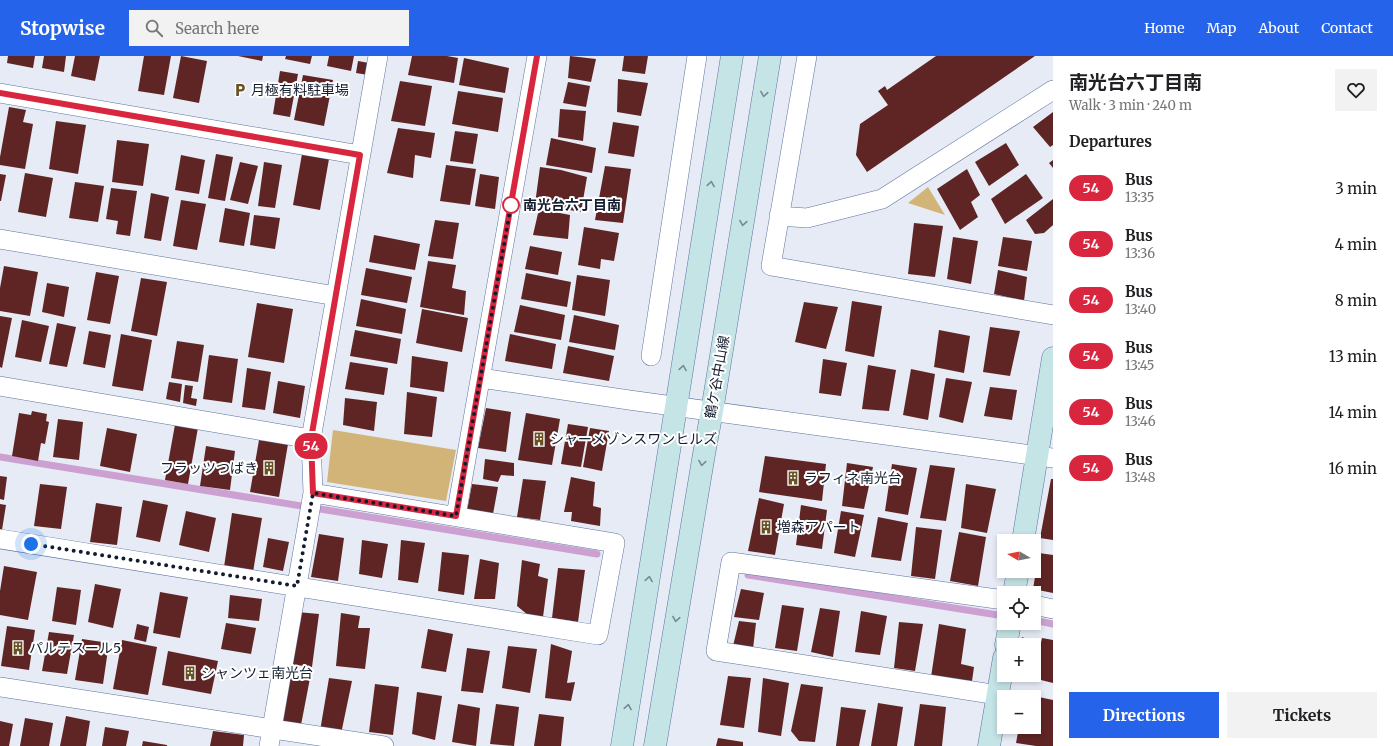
<!DOCTYPE html>
<meta charset="utf-8">
<style>
body{margin:0;font-family:Merriweather,"Noto Sans JP",serif;background:#f2f2f2;color:#202124;height:100vh;display:flex;flex-direction:column;font-size:15px;white-space:nowrap}
*{box-sizing:border-box;margin:0}
p{font-size:13px;color:#757577}
.icon{flex:none;width:22px;height:22px;fill:none;stroke:currentColor;stroke-width:2;stroke-linecap:round;stroke-linejoin:round}
.map{position:relative;flex:1;overflow:hidden}
.details{display:flex;flex-direction:column;background:#fff;width:340px}
.details>*{flex:none}
.badge{padding:0 8px;border-radius:13px;font-size:14px;line-height:26px}
.needle{width:26px;rotate:280deg}
.fabs{position:absolute;left:997px;top:478px;display:grid;gap:8px}
.fabs a{display:grid;place-items:center;width:44px;height:44px;border-radius:0px;background:#fff;box-shadow:0 2px 6px #0003;font-size:20px}
.you{position:absolute;width:20px;height:20px;margin:-10px;border:3px solid #fff;border-radius:50%;background:#1a73e8;box-shadow:0 0 0 6px #1a73e833}
.map>.badge{position:absolute;translate:-50% -50%;box-shadow:0 0 0 2px #fff}
h2{padding:0 16px;font-size:15px;line-height:36px}
.round{display:grid;place-items:center;flex:none;width:42px;height:42px;border-radius:0px;background:#f2f2f2}
.head{display:flex;align-items:center;justify-content:space-between;height:68px;padding:0 16px}
h1{font-size:19px;font-weight:700;line-height:30px}
.primary-button{display:flex;gap:8px;margin-top:auto;padding:8px 16px}
.primary-button a{flex:1;height:46px;border-radius:0px;background:#2563eb;color:#fff;font-size:16px;font-weight:700;line-height:46px;text-align:center}
.primary-button a+a{background:#f2f2f2;color:#202124}
ul{padding:0;list-style:none}
li{display:flex;align-items:center;gap:12px;height:56px;padding:0 16px}
li div{flex:1}
li b{display:block;font-size:15px}
li em{font-style:normal}
li .badge{min-width:44px;font-weight:700;text-align:center}
header{display:flex;align-items:center;gap:24px;box-sizing:border-box;height:56px;padding:0 20px;background:#2563eb;color:#fff}
header strong{font-size:19px}
nav{display:flex;gap:22px;margin-inline-start:auto;font-size:14px}
.search{width:280px;height:36px;background:#f2f2f2;display:flex;align-items:center;gap:10px;box-sizing:border-box;padding:0 14px;border-radius:0px;color:#757577;font-size:15px}
main{display:flex;flex:1;min-height:0}
.map>svg:first-child{display:block}
.green{fill:#d3b478}
.lines{fill:none;stroke-linecap:round;stroke-linejoin:round}
.stream{stroke:#cda0d2;stroke-width:7}
.building{fill:#5f2524}
.street-casing{stroke:#5c73a0;stroke-width:20}
.secondary-casing{stroke:#5c73a0;stroke-width:23}
.street{stroke:#fff;stroke-width:19}
.secondary{stroke:#c5e4e6;stroke-width:22}
.oneway{stroke:#758a94}
.line-casing{stroke:#fff;stroke-width:9}
.line{stroke:#d7263d;stroke-width:6}
.walk{stroke:#141d2f;stroke-width:4;stroke-dasharray:0 7.2}
.stop-dot{fill:#fff;stroke:#d7263d;stroke-width:2}
.labels{text-anchor:middle;dominant-baseline:central;stroke-width:4;stroke-linejoin:round;paint-order:stroke}
.poi-label{font-size:14px;fill:#141d2f;stroke:#fff;text-anchor:start}
.stop-label{font-size:14px;font-weight:bold;fill:#141d2f;stroke:#fff;text-anchor:start}
.street-label{font-size:14px;fill:#141d2f;stroke:#fff}
</style>
<header>
<strong>Stopwise</strong>
<div class="search"><svg class="icon" aria-label="search" viewBox="0 0 24 24"><circle cx="10" cy="10" r="6"/><path d="M15 15l6 6"/></svg>Search here</div>
<nav><a>Home</a><a>Map</a><a>About</a><a>Contact</a></nav>
</header>
<main>
<div class="map">
<svg width="1053" height="690" viewBox="0 0 1053 690">
<rect width="100%" height="100%" fill="#e6ebf5"/>
<!-- green -->
<path class="green" d="M928,131L945,159L908,147Z
M333,374L456,394L446,445L327,426Z"/>
<g class="lines">
<!-- stream -->
<path class="stream" d="M0,401L597,498
M748,519L1004,560
M1034,564L1053,568"/>
</g>
<!-- building -->
<path class="building" d="M8,0H35L33,12L7,7Z
M44,0H66L64,16L42,12Z
M75,0H100L95,25L71,20Z
M144,0H171L164,39L138,35Z
M181,0L207,5L199,47L173,42Z
M238,0H263L262,5Z
M286,0H312L310,8L285,3Z
M329,0H354L351,15L327,10Z
M412,0H447L458,2L454,27L408,19Z
M570,0L596,3L591,26L568,22Z
M624,0H648L645,18L622,15Z
M936,0H1035L867,116L856,99L860,68L888,49L878,35L885,30L887,34Z
M464,2L509,12L505,37L459,29Z
M358,5L369,7L368,19L356,17Z
M280,15L298,18L290,61L273,58Z
M303,19L333,24L324,70L294,64Z
M618,23L648,27L641,60L617,56Z
M400,25L432,30L425,70L391,65Z
M568,26L590,30L586,51L563,47Z
M458,35L503,42L498,76L452,68Z
M9,51L26,54L23,66L33,68L25,113L0,109V101Z
M560,53L586,55L583,85L558,81Z
M1053,56V89L1050,91L1033,71Z
M56,65L86,69L78,118L49,113Z
M613,66L639,70L634,101L608,97Z
M398,72L435,77L431,102L415,99L413,122L387,117Z
M455,75L478,78L473,108L450,105Z
M551,82L596,92L592,117L546,109Z
M117,84L149,88L143,130L112,126Z
M1006,87L1019,109L989,130L975,106Z
M216,98L233,101L225,145L208,142Z
M302,98L329,103L320,154L293,149Z
M181,99L205,104L199,138L175,134Z
M1053,104V112L1049,107Z
M240,106L258,110L248,148L230,144Z
M264,106L282,109L275,152L258,150Z
M446,109L476,113L470,149L440,145Z
M605,110L631,113L623,167L595,164Z
M540,111L561,114L587,121L581,156L535,148Z
M967,113L980,139L971,146L978,161L960,174L937,133Z
M25,117L53,122L46,161L18,156Z
M0,118L6,119L1,145H0Z
M480,118L499,121L495,153L475,150Z
M1026,118L1043,142L1005,168L991,143Z
M75,126L104,130L98,166L69,162Z
M111,132L137,135L130,180L116,178L118,165L106,163Z
M151,137L169,141L161,185L144,182Z
M1053,143V169L1044,177L1035,178L1026,164Z
M181,144L206,148L197,194L173,190Z
M225,152L250,157L244,190L219,186Z
M539,153L570,159L568,183L533,179Z
M254,159L280,162L275,193L250,189Z
M435,164L459,167L453,203L428,200Z
M914,167L943,170L935,221L908,218Z
M584,171L619,177L614,205L601,203L600,213L578,209Z
M374,179L420,188L415,214L369,206Z
M953,181L978,185L971,228L947,223Z
M1003,181L1032,185L1027,215L998,210Z
M530,190L562,196L558,219L525,213Z
M428,205L456,209L452,232L466,235L464,259L420,251Z
M4,210L38,216L30,260L0,255V232Z
M366,212L412,221L407,247L361,239Z
M998,214L1027,221L1024,245L994,238Z
M96,216L119,220L110,268L87,264Z
M526,217L571,226L567,251L521,243Z
M577,219L610,224L605,260L572,254Z
M141,222L167,226L157,280L131,275Z
M47,227L69,231L64,261L42,256Z
M361,243L406,253L402,278L356,270Z
M852,245L882,250L874,301L845,295Z
M804,246L838,251L826,293L795,286Z
M257,247L293,253L284,307L248,301Z
M520,249L565,259L561,284L514,276Z
M422,253L468,262L462,296L416,287Z
M574,259L619,269L615,294L569,286Z
M0,260L12,262L2,312L0,311Z
M22,264L49,270L41,306L15,301Z
M57,267L76,271L67,311L49,308Z
M990,271L1020,275L1010,320L983,316Z
M355,274L401,283L397,308L350,300Z
M939,274L970,280L964,317L934,311Z
M89,275L111,279L105,312L83,308Z
M121,278L152,284L143,335L112,330Z
M510,278L556,288L552,313L505,305Z
M177,285L204,289L198,326L171,322Z
M568,290L614,300L609,325L563,317Z
M209,299L238,303L232,347L203,343Z
M412,300L448,306L444,336L410,331Z
M823,303L847,307L841,340L819,337Z
M350,306L388,312L384,339L345,333Z
M868,309L896,314L889,355L862,353Z
M247,312L271,316L265,354L242,351Z
M911,313L935,318L928,364L903,359Z
M946,322L972,326L963,367L939,361Z
M278,325L305,330L300,362L273,357Z
M169,326L182,328L180,346L166,343Z
M185,329L193,330L191,342L197,343L196,350L183,347Z
M990,331L1017,334L1012,364L984,360Z
M407,336L437,341L432,381L404,378Z
M345,342L377,346L374,375L343,369Z
M486,352L511,356L506,396L478,392Z
M32,355L47,358L46,365L49,366L45,388L41,387L38,405L12,400L19,357L31,359Z
M526,357L560,363L552,409L518,404Z
M58,363L83,366L79,404L53,401Z
M176,363L199,366L188,428L165,424Z
M568,368L588,371L581,411L561,408Z
M107,372L137,378L130,416L100,410Z
M590,372L609,375L602,415L583,411Z
M259,384L288,388L279,441L250,436Z
M206,390L235,395L230,434L200,430Z
M765,400L826,408L822,445L759,436Z
M485,403L514,407V420L501,419L498,426L483,423Z
M847,407L873,411L864,453L842,450Z
M892,408L917,412L908,459L885,455Z
M930,409L955,412L946,465L920,462Z
M0,420L7,421L4,444L0,443Z
M571,421L595,426L593,450L601,452L600,470L571,465L572,456H564Z
M523,423L546,425L540,464L517,461Z
M1051,423H1053V484L1040,482Z
M40,428L67,431L61,473L34,470Z
M472,428L498,431L493,458L467,455Z
M966,428L996,433L987,477L961,472Z
M759,442L784,448L775,499L748,495Z
M143,444L168,449L160,486L136,481Z
M96,447L122,451L117,489L90,486Z
M0,448L6,449L2,474L0,473Z
M801,449L827,454L822,493L796,489Z
M186,455L216,462L209,496L179,489Z
M841,455L864,459L855,501L834,497Z
M232,457L262,462L253,516L224,511Z
M878,461L908,467L901,505L871,501Z
M916,471L942,474L935,523L911,520Z
M959,476L986,481L978,530L950,525Z
M319,478L344,482L338,525L311,521Z
M268,482L289,486L283,515L263,511Z
M362,484L388,488L382,522L359,518Z
M401,484L425,487L418,527L398,524Z
M442,496L469,499L464,539L438,535Z
M1039,497L1053,499V537L1033,533Z
M480,503L499,507L495,543H474Z
M522,504L540,508L538,520L548,523L543,561L528,559L517,550Z
M4,510L37,516L28,564L0,559V535Z
M558,512L585,514L578,566L552,562Z
M95,528L121,533L113,572L88,566Z
M57,531L81,534L76,569L52,565Z
M741,533L764,537L759,564L734,561Z
M160,536L188,541L180,582L153,577Z
M230,539L262,543L259,565L228,562Z
M782,549L804,552L797,595L775,592Z
M820,552L840,555L833,601L811,596Z
M861,555L887,560L880,599L855,596Z
M297,556L319,558L312,611L289,608Z
M341,557L360,560L358,572H370L365,613L336,610Z
M739,565L756,567L753,593L733,590Z
M899,566L923,568L915,615L894,612Z
M226,567L256,572L251,598L221,593Z
M137,568L149,571L146,586L134,583Z
M939,568L966,573L961,608L974,611L972,625L931,621Z
M7,570L35,574L29,614L1,610Z
M428,573L453,578L446,616L421,612Z
M49,576L74,579L67,618L42,615Z
M1022,581L1035,587V589H1020Z
M1042,582L1053,584V627L1033,622Z
M82,583L109,587L103,628L75,624Z
M122,584L157,591L148,639L113,633Z
M551,588L572,595L567,627L575,626L571,645L545,642Z
M508,590L537,593L530,637L502,632Z
M467,592L490,595L483,637L461,635Z
M168,595L218,605L211,638L162,629Z
M289,614L311,617L301,669L280,666Z
M728,620L751,622L744,672L720,669Z
M329,622L352,625L341,678L320,675Z
M763,622L789,627L781,680L758,676Z
M375,628L399,631L393,679L369,676Z
M801,628L823,631L815,686L799,685L791,675Z
M417,636L442,640L435,684L412,678Z
M1023,638L1034,640L1033,641H1023Z
M1034,640L1053,644V690H1036L1016,687L1019,671H1034Z
M878,647L903,651L897,690H871Z
M458,648L480,652L476,690L452,686Z
M496,648L519,651L514,690L490,688Z
M920,648L946,651L942,690H914Z
M841,651L866,654L859,690H836Z
M539,658L564,661L561,690H534Z
M66,660L90,665L86,690H60Z
M25,662L53,667L49,690H20Z
M0,665L13,668L9,690H0Z
M105,671L129,675L126,690H102Z
M213,675L244,679L243,690H210Z
M718,682L743,686V690H716Z
M143,685L167,689V690H142Z"/>
<g class="lines">
<!-- street casing -->
<g class="street-casing">
<path id="street" d="M807,0L771,210L1053,259
M0,37L360,99
M779,160L807,162L882,143L1053,34
M0,183L336,240
M651,300L697,0
M481,322L629,344L1053,402
M0,330L311,383
M456,460L537,0
M0,483L598,579L615,487L313,437
M1034,549L1053,553
M0,631L384,690
M998,639L716,595L731,506L1004,544
M269,690L313,437L311,383L378,0"/>
</g>
<!-- secondary casing -->
<g class="secondary-casing">
<path id="secondary" d="M1023,485L1053,302
M1014,537L1018,515
M1006,589L1010,567
M622,690L732,0
M655,690L704,398L712,355L770,0
M989,690L1004,602"/>
</g>
<!-- street -->
<use href="#street" class="street"/>
<!-- secondary -->
<use href="#secondary" class="secondary"/>
</g>
<!-- one-way arrows -->
<defs><path id="oneway-chevron" d="M-2-3.5L2.5 0L-2 3.5" fill="none" stroke-width="1.6" stroke-linecap="round" stroke-linejoin="round"/></defs>
<g class="oneway">
<use href="#oneway-chevron" transform="translate(764 38) rotate(99)"/>
<use href="#oneway-chevron" transform="translate(711 128) rotate(-81)"/>
<use href="#oneway-chevron" transform="translate(743 167) rotate(99)"/>
<use href="#oneway-chevron" transform="translate(683 312) rotate(-81)"/>
<use href="#oneway-chevron" transform="translate(702 407) rotate(99)"/>
<use href="#oneway-chevron" transform="translate(649 523) rotate(-81)"/>
<use href="#oneway-chevron" transform="translate(676 563) rotate(99)"/>
<use href="#oneway-chevron" transform="translate(628 651) rotate(-81)"/>
</g>
<g class="lines">
<!-- line casing -->
<g class="line-casing">
<path id="line" d="M0,37L360,99L311,383L313,437L456,460L537,0"/>
</g>
<!-- line -->
<use href="#line" class="line"/>
<!-- walk -->
<path class="walk" d="M31,488L297,530L313,437L456,460L511,149"/>
</g>
<!-- icons -->
<defs>
<g id="parking-bare" transform="scale(1.08)"><path d="M-3.5-5.5H1a3.5 3.5 0 0 1 0 7H-1V5.5H-3.5ZM-1-3.4V-.6H.8a1.4 1.4 0 0 0 0-2.8Z" fill="#695222" stroke="#fff" stroke-width="2.5" paint-order="stroke"/></g>
<g id="building-bare" transform="scale(1.08)"><path d="M-4-6H4V6H1V3H-1V6H-4ZM-2.5-4.3h1.7v1.8h-1.7ZM.8-4.3h1.7v1.8H.8ZM-2.5-1h1.7V.8h-1.7ZM.8-1h1.7V.8H.8Z" fill="#695222" stroke="#fff" stroke-width="2.5" paint-order="stroke"/></g>
</defs>
<g fill-rule="evenodd">
<use href="#parking-bare" x="240" y="34"/>
<use href="#building-bare" x="539" y="383"/>
<use href="#building-bare" x="269" y="412"/>
<use href="#building-bare" x="793" y="422"/>
<use href="#building-bare" x="766" y="471"/>
<use href="#building-bare" x="18" y="592"/>
<use href="#building-bare" x="190" y="617"/>
</g>
<!-- markers -->
<circle class="stop-dot" cx="511" cy="149" r="8"/>
<g class="labels">
<!-- poi labels -->
<g class="poi-label">
<text x="251" y="34">月極有料駐車場</text>
<text x="550" y="383">シャーメゾンスワンヒルズ</text>
<text x="258" y="412" text-anchor="end">フラッツつばき</text>
<text x="804" y="422">ラフィネ南光台</text>
<text x="777" y="471">増森アパート</text>
<text x="29" y="592">パルテスール5</text>
<text x="201" y="617">シャンツェ南光台</text>
</g>
<!-- stop labels -->
<g class="stop-label">
<text x="523" y="149">南光台六丁目南</text>
</g>
<!-- street labels -->
<g class="street-label">
<text transform="translate(717 321) rotate(-80)">鶴ケ谷中山線</text>
</g>
</g>
</svg>
<div class="fabs">
<a><svg class="needle" viewBox="-14 -14 28 28"><path d="M0-13l5 13h-10z" fill="#e53935"/><path d="M0 13l5-13h-10z" fill="#757577"/></svg></a>
<a><svg class="icon" aria-label="locate" viewBox="0 0 24 24"><circle cx="12" cy="12" r="6"/><path d="M12 2v4M12 18v4M2 12h4M18 12h4"/></svg></a>
<a>+</a>
<a>−</a>
</div>
<div class="you" style="left:31px;top:488px"></div>
<b class="badge" style="left:311px;top:390px;background:#d7263d;color:#fff">54</b>
</div>
<section class="details">
<div class="head"><div><h1>南光台六丁目南</h1><p>Walk · 3 min · 240 m</p></div><a class="round"><svg class="icon" aria-label="heart" viewBox="0 0 24 24"><path d="M12 20l-8-8c-3-5 5-10 8-4 3-6 11-1 8 4z"/></svg></a></div>
<h2>Departures</h2>
<ul>
<li><span class="badge" style="background:#d7263d;color:#fff">54</span><div><b>Bus</b><p>13:35</p></div><em>3 min</em></li>
<li><span class="badge" style="background:#d7263d;color:#fff">54</span><div><b>Bus</b><p>13:36</p></div><em>4 min</em></li>
<li><span class="badge" style="background:#d7263d;color:#fff">54</span><div><b>Bus</b><p>13:40</p></div><em>8 min</em></li>
<li><span class="badge" style="background:#d7263d;color:#fff">54</span><div><b>Bus</b><p>13:45</p></div><em>13 min</em></li>
<li><span class="badge" style="background:#d7263d;color:#fff">54</span><div><b>Bus</b><p>13:46</p></div><em>14 min</em></li>
<li><span class="badge" style="background:#d7263d;color:#fff">54</span><div><b>Bus</b><p>13:48</p></div><em>16 min</em></li>
</ul>
<div class="primary-button"><a>Directions</a><a>Tickets</a></div>
</section>
</main>
